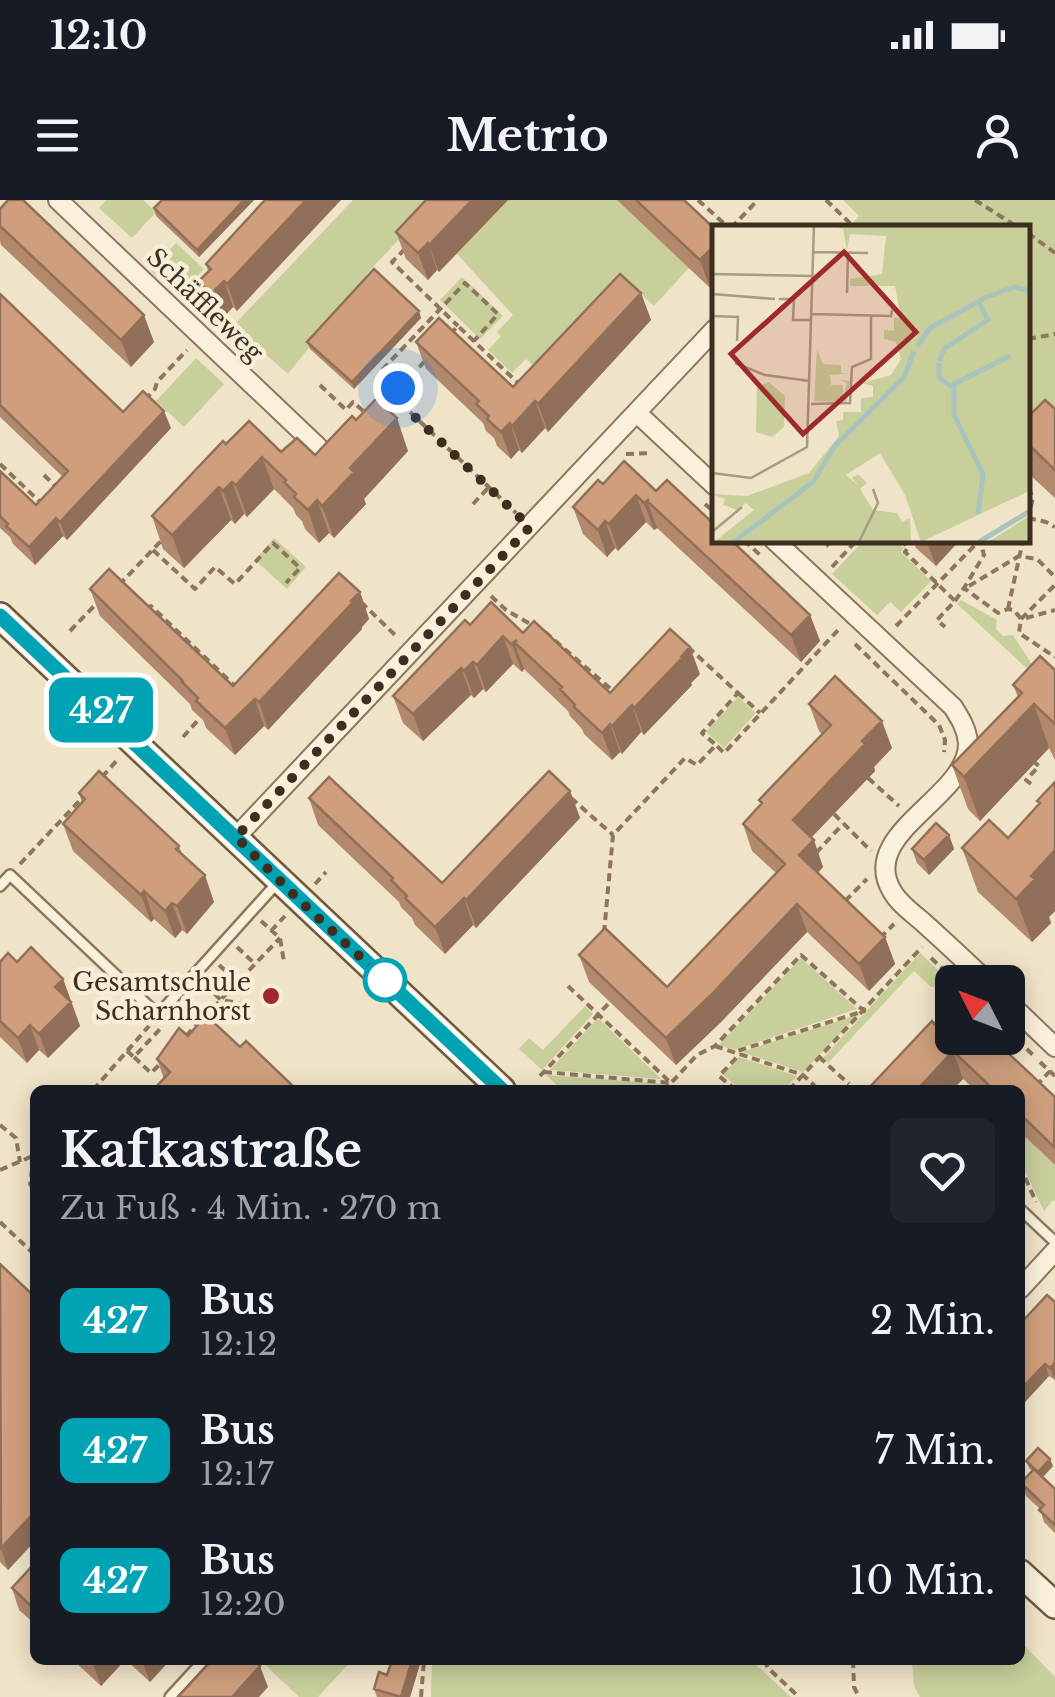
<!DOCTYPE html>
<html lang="de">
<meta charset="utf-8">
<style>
body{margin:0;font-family:"Libre Baskerville",serif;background:#20242c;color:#f1f3f6;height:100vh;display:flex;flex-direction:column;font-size:38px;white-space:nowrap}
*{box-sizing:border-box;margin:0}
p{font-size:32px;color:#9ea1a6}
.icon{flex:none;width:55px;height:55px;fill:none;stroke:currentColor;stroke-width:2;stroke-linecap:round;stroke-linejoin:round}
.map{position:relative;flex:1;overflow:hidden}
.panel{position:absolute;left:30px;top:885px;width:995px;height:580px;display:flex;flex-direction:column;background:#171b24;border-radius:15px;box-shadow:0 5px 25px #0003}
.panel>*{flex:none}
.badge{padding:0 20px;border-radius:15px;font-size:35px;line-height:65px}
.needle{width:65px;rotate:312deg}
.controls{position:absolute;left:935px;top:765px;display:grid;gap:20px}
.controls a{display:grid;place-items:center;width:90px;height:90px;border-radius:15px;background:#171b24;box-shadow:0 5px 25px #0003;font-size:50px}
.you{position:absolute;width:50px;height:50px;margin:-25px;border:8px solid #fff;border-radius:50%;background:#1a73e8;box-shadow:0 0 0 15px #1a73e833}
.map>.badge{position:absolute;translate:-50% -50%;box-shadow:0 0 0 5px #fff}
.round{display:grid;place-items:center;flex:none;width:105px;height:105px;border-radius:15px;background:#20242c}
.headline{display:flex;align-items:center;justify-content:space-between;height:170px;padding:0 30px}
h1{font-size:48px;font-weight:700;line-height:75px}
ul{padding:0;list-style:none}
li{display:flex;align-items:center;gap:30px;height:130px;padding:0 30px}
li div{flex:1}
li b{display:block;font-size:38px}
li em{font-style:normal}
li .badge{min-width:110px;font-weight:700;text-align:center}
.status{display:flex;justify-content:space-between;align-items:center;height:70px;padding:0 50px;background:#171b24;direction:ltr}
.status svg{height:28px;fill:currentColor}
header{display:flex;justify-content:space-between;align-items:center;height:130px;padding:0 30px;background:#171b24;font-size:45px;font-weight:700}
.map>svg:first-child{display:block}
.green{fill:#c9cf9b}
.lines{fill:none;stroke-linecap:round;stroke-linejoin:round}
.lane-casing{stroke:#8d765c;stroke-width:14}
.street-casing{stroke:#8d765c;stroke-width:22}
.secondary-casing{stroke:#6f573f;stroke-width:30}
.path{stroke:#8d765c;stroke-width:4;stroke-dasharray:8 5;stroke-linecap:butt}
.lane{stroke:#faf1dc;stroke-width:9}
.street{stroke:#faf1dc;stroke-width:18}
.secondary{stroke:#faf1dc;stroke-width:25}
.wall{fill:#b2896c}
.shaded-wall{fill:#916f58}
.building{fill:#cf9f7d;stroke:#916f58;stroke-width:2.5}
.line-casing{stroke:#fff;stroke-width:22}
.line{stroke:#00a3b4;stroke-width:15}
.walk{stroke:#3d2e20;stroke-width:10;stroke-dasharray:0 18}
.stop-dot{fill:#fff;stroke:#00a3b4;stroke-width:5}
.poi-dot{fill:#9e2a2b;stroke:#f7eed8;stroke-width:4}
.labels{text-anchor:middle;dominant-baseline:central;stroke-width:9;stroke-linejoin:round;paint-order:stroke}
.street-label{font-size:25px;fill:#3d2e20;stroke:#f7eed8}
.poi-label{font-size:25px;fill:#3d2e20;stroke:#f7eed8;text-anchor:end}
.inset-river{fill:none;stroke:#a9c4bc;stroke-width:5}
.inset-road{fill:none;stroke:#a89b85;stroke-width:2.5}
.view{fill:#9e2a2b;fill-opacity:0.15;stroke:#9e2a2b;stroke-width:5}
.inset-edge{fill:none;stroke:#3d2e20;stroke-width:5}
</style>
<div class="status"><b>12:10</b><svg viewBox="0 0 49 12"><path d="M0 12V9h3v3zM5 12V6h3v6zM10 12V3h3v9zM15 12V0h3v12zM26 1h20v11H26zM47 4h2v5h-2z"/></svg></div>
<header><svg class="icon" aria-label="menu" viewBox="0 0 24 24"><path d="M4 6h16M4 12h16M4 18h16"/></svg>Metrio<svg class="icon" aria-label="person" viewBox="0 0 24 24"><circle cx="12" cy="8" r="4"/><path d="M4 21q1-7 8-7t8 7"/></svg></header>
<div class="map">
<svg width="1055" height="1497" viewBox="0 0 1055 1497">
<rect width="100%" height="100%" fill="#f0e4c8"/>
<!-- green -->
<path class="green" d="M106,0H143L156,12L132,38L99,8Z
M353,0H436L371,69L288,174L233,126Z
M506,0H617L627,9L629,8L674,53L681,57L680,59L689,68L654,106L626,80L539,171L526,159L512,173L488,150L501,136L497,132L513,115L456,53Z
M843,0H1055V245L1028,236V28L849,27L859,16Z
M176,43L204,69L179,97L150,70Z
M462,77L503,116L480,139L440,100Z
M196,158L224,184L184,227L156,201Z
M274,338L306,367L287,389L255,360Z
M864,340H896L904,348L901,352L931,381L901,412L890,402L877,415L832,374Z
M961,400L997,420L996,429L1003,436L1013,435L1037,472L1034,475L957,404Z
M738,497L756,513L724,548L706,532Z
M920,753L945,777L937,786L931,787L914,771L828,863L823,858Z
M801,758L857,809L734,850L719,845Z
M585,806L593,814L542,870L519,849L529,838L543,850Z
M858,815L803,872L741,852Z
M598,818L661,879L550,870Z
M739,857L797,876L784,890H740L723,874Z
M546,875L667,884L661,890H562Z
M1020,932L1055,965V1001L1053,1000L1044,1011L1020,961Z
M1020,1441L1055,1477V1497H920L914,1486L912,1460H1020Z
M260,1460H352L318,1497H299Z
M432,1460H751L791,1497H431Z"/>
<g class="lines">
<!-- lane casing -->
<g class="lane-casing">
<path id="lane" d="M0,686L10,675L158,815L278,682
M1020,1009L1055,1042
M170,1497L204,1460"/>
</g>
<!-- street casing -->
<g class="street-casing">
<path id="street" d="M58,0L318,247
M637,213L715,286
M774,340L953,507C960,518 967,529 968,543C969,597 857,633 892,691C899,704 914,714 925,724C946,743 967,762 987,782
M236,637L715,129
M1008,802L1055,847
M1020,1089L1055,1051"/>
</g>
<!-- secondary casing -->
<g class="secondary-casing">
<path id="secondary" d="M0,416L502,890
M1020,1373L1055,1405"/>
</g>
<!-- path -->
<path class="path" d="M698,0L729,28
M826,0L855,28
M975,0L1019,28
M731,28L755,3
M1028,33L1055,53
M405,49L392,62L458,126
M189,98L204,83
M450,134L458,126L519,184
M1028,139L1055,134
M320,185L346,210L353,202L368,215
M398,188L381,171L465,83L498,114L474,141
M392,195L427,159
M145,200L155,189L157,182L187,150
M383,206L392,195L516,313
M626,254L651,253
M0,264L40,302
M44,275L55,286
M1028,288L1033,297L1028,321
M473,304L489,287
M705,304L715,313
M1028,318L1046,322L1055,327
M744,340L760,355
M900,340L908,347L905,352L955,401L937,420L945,427
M153,350L195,389L215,367L235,384L273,343L300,368L286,383
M832,367L857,340
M119,385L161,341
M969,386L1019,356L1037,359L1055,377
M491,396L506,410L532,425
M955,401L964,388L998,413L1008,409L1014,410L1021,419L1019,433L1055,457
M361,402L397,437
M146,409L151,406L236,487
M1008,409L1023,340
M1026,418L1055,410
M1021,419L1055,385
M896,426L980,340L984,355L964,388
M70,431L96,404
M545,432L613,491
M855,444L939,525L945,540L944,552
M688,447L738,493L702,533L716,545
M738,493L760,513
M183,537L200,518
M102,577L119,558
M868,578L899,606
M1031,584L1026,580L1039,566L1033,561
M571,598L613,635
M834,614L871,651
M816,653L843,624
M20,664L82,598
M315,684L326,672
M845,701L867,679
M261,721L280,738L284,762
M271,731L285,716
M604,733L613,635L685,558L697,565L716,545L724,553L840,428
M880,738L894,724
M237,747L255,764
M931,758L957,782
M219,765L238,782
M205,785L221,800L244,804
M568,786L671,883L697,855L715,846L801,755L864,811L734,852
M1008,831L1033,855
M186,836L280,738
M715,846L803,875L819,890
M998,850L1012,835
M127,851L134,857L161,828
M134,857L151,873L163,861
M819,857L849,884
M1040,862L1055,876
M544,872L671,883L664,890
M540,876L610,802
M1036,886L1050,871
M93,890L149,826
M736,890L719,876L740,854
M789,890L922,747
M0,925L16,938L20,962
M34,956L30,984L35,991
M1020,966L1036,1002
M0,970L35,955
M0,1022L35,1055
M764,1460L768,1468L799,1497
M853,1460L854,1487L859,1497
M421,1497L424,1460"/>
<!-- lane -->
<use href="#lane" class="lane"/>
<!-- street -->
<use href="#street" class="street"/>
<!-- secondary -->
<use href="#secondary" class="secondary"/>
</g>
<!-- wall -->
<path class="wall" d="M254,0L199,57L156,16L154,8Z
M265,0L237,111L233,107L221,120L208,108L198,82L208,71L206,64Z
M426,0H508L439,72L437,70L428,80L406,59L396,32Z
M617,0H684L710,88Z
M0,9L154,142L131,167L1,45L0,41Z
M641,93L651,120L548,232L545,228L522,253L519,250L511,259L497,246L494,238L486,231L483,223L426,169L416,142L513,187Z
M0,94L123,212L171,228L67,340L63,336L35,365L13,344L10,337L0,328V271L36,305L63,277L0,217Z
M421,118L354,189L310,149L307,142Z
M1055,209V298L1030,275L1028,278V214L1029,216Z
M356,220L408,251L364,299L366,304L334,338L329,333L319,343L305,329L302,321L296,315L293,308L274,289L247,317L244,314L235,324L231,320L184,368L163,349L152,316L226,244L315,255Z
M603,284L656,291L810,415L820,441L801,462L657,328L654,330L646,322L618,351L615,348L607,357L583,334L573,307Z
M913,340H960L936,366L916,348Z
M90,389L233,486L360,392L369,419L362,427V429L268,530L264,526L235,555L206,528L203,520L192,510L190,504L100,416Z
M470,425L523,433L610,493L700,474L691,483L692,485L644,535L641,532L622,554L620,552L612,560L584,534L582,529L570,516L568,511L524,469L522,472L513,464L486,492L483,489L474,498L471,495L423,541L403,523L393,496Z
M1055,470V560L1049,548L980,621L968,609L952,565L1018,497L1013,485Z
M809,504L892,548L874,567L875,571L811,638L823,667L818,673L885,737L895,764L869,791L807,732L721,822L676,865L589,782L579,755L667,787L776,673L752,651L743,624L761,604L759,600L822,534L819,531Z
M1055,582V711L1049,717L1051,723L1032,742L978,692L962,648L1008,638L1039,605L1037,601Z
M570,591L580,618L476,728L473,725L445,754L415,725L412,718L401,707L399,702L318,625L309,598L442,683Z
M79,593L179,646L182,654L214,702L187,734L182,730L175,738L154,719L151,722L73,651L63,624L82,603Z
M949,635L954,649L929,675L917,663L912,649Z
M0,762H17L63,779L80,826L48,858L39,850L27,863L0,837Z
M932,821L1055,897V965L1020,932V890H975L963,879L952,890H867Z
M188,836L240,847L164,879L157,859Z
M0,1064L35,1097V1341L8,1370L0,1362Z
M1055,1102V1180L1049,1176L1025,1202L1023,1200L1020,1202V1124Z
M1026,1261L1053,1266L1043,1277L1055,1289V1333L1044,1322L1040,1309L1026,1296L1021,1283L1032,1271L1029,1268Z
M35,1363V1424L19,1410L12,1388Z
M73,1460H125L101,1486Z
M126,1460H170L150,1482Z
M392,1460H419L420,1464L410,1497H377L374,1489L387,1475Z"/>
<!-- shaded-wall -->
<path class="shaded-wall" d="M244,0H254L199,57L197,50Z
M306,0H341L237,111L227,84Z
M472,0H508L439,72L429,45Z
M428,43L437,70L428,80L418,53Z
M715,45V82L710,88L700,60Z
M224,81L233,107L221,120L211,94Z
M641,93L651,120L548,232L538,204Z
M419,111L421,118L354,189L352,182Z
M144,115L154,142L131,167L121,140Z
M535,201L545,228L522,253L512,226Z
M164,211L171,228L67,340L60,322Z
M397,218L408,251L364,299L366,304L334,338L322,306L350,268Z
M510,223L519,250L511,259L501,232Z
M262,257L274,289L247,317L236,285Z
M232,282L244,314L235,324L223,291Z
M219,287L231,320L184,368L172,335Z
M636,295L646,322L618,351L609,324Z
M317,300L329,333L319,343L308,310Z
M647,301L657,328L654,330L644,303Z
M56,318L63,336L35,365L29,347Z
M605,321L615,348L607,357L598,330Z
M824,340H835L827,348Z
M926,340H960L936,366Z
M360,392L369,419L362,427V429L268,530L259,502Z
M810,415L820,441L801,462L791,435Z
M503,436L513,464L486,492L477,465Z
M514,442L524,469L522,472L512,445Z
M690,447L700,474L691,483L692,485L644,535L634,508Z
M473,462L483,489L474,498L464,471Z
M461,468L471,495L423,541L413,514Z
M255,499L264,526L235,555L225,528Z
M1034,504L1049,548L980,621L964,577Z
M632,505L641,532L622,554L612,526Z
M882,521L892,548L874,567L875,571L802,647L793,620Z
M610,524L620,552L612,560L602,533Z
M570,591L580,618L476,728L466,700Z
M949,635L954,649L929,675L924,660Z
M814,640L823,667L809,682L799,655Z
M1055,650V711L1049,717L1051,723L1032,742L1016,699L1031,676Z
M205,675L214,702L187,734L177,706Z
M144,691L154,719L151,722L141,695Z
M464,698L473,725L445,754L435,727Z
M172,703L182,730L175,738L165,711Z
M797,704L807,732L721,822L676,865L666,838Z
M885,737L895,764L869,791L859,764Z
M63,779L80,826L48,858L39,834L55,787Z
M30,825L39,850L27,863L18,838Z
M953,851L963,879L952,890H917Z
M1055,1163V1180L1050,1168Z
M1045,1164L1049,1176L1025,1202L1020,1190Z
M1050,1259L1053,1266L1041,1279L1038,1272Z
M31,1316L35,1328V1341L8,1370L1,1348Z
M97,1460H125L101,1486L93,1464Z
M142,1460H170L150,1482Z
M412,1460H419L420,1464L410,1497H401Z
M260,1466L268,1487L259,1497H232Z"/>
<!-- building -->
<path class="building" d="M8,0H23L144,115L121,140L0,26V9Z
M162,0H244L197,50L154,8Z
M265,0H306L227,84L224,81L211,94L198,82L211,69L206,64Z
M426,0H472L429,45L428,43L418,53L396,32Z
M636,0H684L715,29V45L700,60Z
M374,69L419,111L352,182L307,142Z
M620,74L641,93L538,204L535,201L512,226L510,223L501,232L487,219L489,216L476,204L479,201L416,142L439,118L513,187Z
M0,94L123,212L143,191L164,211L60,322L56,318L29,347L6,326L8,324L0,316V271L36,305L68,271L0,205Z
M376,199L397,218L350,268L354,272L322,306L317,300L308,310L294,297L296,294L284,282L286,280L262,257L236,285L232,282L223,291L219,287L172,335L152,316L223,241L226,244L249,221L281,252L297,238L315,255L352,216L356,220Z
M1045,200L1055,209V270L1028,244V214L1029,216Z
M624,261L656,291L667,280L715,325V340H731L810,415L791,435L647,301L649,299L644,303L636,295L609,324L605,321L598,330L573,307L598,280L603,284Z
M109,369L233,486L339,373L360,392L351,401L353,402L259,502L255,499L225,528L196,501L198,498L182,482L183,481L90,389Z
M491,402L523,433L534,421L610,493L670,429L690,447L681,457L682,458L634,508L632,505L612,526L610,524L602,533L574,507L575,505L560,489L562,487L514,442L517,440L512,445L503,436L477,465L473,462L464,471L461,468L413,514L393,496L465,420L470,425Z
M1040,456L1055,470V524L1034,504L964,577L952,565L1022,493L1013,485Z
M835,476L882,521L862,541L865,544L793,620L814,640L799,655L885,737L859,764L797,704L711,795L666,838L579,755L605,728L667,787L785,664L743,624L762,603L759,600L831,525L809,504Z
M99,571L179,646L176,649L205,675L177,706L172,703L165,711L144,691L141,695L63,624L85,599L79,593Z
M549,571L570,591L466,700L464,698L435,727L405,698L407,696L391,680L393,678L309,598L329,577L442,683Z
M1055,582V650L1031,676L1035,679L1016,699L962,648L989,620L1008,638L1040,603L1037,601Z
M936,623L949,635L924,660L912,649Z
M31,747L63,779L55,787L71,802L39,834L30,825L18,838L0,821V762L8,753L17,762Z
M952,804V838H992L1055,897L1054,947L1020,914V890H994L953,851L917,890H867L932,821L934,824Z
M206,815L240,847L246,841L297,890H153L170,872L157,859L179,828L188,836Z
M0,1064L35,1097V1320L31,1316L1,1348Z
M1047,1095L1055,1102V1163L1050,1168L1045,1164L1020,1190V1124Z
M1038,1248L1050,1259L1038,1272L1026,1261Z
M1034,1269L1055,1289V1325L1039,1310L1044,1305L1021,1283Z
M35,1363V1410L12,1388Z
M212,1460H254L260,1466L232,1497H178Z
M392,1460H412L401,1497L374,1489L379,1472L387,1475Z"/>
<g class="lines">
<!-- line casing -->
<g class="line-casing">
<path id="line" d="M0,416L502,890"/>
</g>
<!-- line -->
<use href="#line" class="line"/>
<!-- walk -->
<path class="walk" d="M385,780L300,701L236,637L530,327L392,195L398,188"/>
</g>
<!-- markers -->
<circle class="stop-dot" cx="385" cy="780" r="20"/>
<circle class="poi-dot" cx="271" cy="796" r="10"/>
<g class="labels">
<!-- street labels -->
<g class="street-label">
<text transform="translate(205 105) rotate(44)">Schäffleweg</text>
</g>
<!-- poi labels -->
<g class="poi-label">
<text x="251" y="782">Gesamtschule<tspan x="251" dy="29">Scharnhorst</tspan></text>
</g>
</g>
<!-- overview -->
<g transform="translate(712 25)">
<rect width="318" height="318" fill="#f0e4c8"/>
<path d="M117,0H317V266L209,317L193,270L168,228L134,250L147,261L140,253L146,249L155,258L148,264L161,285L185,288L190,297L198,293L199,317H2L42,285L34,278L26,285L11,280L13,274L0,269L35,271L97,248L127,211L124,196L131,195V187H149V173L161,172V161L150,158L179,150L189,134L184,117L172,114V105L182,106V93H189L183,61H138V54L170,49L174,11L138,9L135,25L131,4ZM105,125L111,139L129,140V148H138L118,150L119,160H131V174L135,158L128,155L138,156L135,177L102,176ZM57,157L73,171L72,202L60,212L44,207L45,162ZM317,291V317H276L278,316Z" fill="#c9cf9b"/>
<path class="inset-river" d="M205,121L218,103L275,72L302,62L318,66M227,136L233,123L276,95L267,78M227,138V152L238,161L298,131M242,160V190L271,249L266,289M22,317L101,257L122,222L192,152L202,126M267,317L318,286"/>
<path class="inset-road" d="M101,27L156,28M0,49L100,51M135,68L136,27M0,69L63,74M67,74H82L81,95H99M100,89L179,91L180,85M0,91L26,92L25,116M23,138L53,150L98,156M99,179L138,178L140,142L159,134V90M0,248L39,253L95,222L102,0M0,307L30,282M147,317L166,278L161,264"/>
<path class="view" d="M132,27L204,107L91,209L19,129Z"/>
<rect width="318" height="318" class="inset-edge"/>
</g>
</svg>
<div class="controls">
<a><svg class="needle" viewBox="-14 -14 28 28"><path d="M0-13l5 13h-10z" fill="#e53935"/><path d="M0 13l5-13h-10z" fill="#9ea1a6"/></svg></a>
</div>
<div class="you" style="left:398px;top:188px"></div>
<b class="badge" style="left:101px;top:510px;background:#00a3b4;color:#fff">427</b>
<section class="panel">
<div class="headline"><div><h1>Kafkastraße</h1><p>Zu Fuß · 4 Min. · 270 m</p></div><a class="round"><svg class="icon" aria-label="heart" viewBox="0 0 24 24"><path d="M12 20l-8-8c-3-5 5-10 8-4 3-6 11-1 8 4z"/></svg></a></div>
<ul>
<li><span class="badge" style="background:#00a3b4;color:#fff">427</span><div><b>Bus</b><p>12:12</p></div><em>2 Min.</em></li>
<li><span class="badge" style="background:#00a3b4;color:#fff">427</span><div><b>Bus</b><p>12:17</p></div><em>7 Min.</em></li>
<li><span class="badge" style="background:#00a3b4;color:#fff">427</span><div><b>Bus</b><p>12:20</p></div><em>10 Min.</em></li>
</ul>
</section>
</div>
